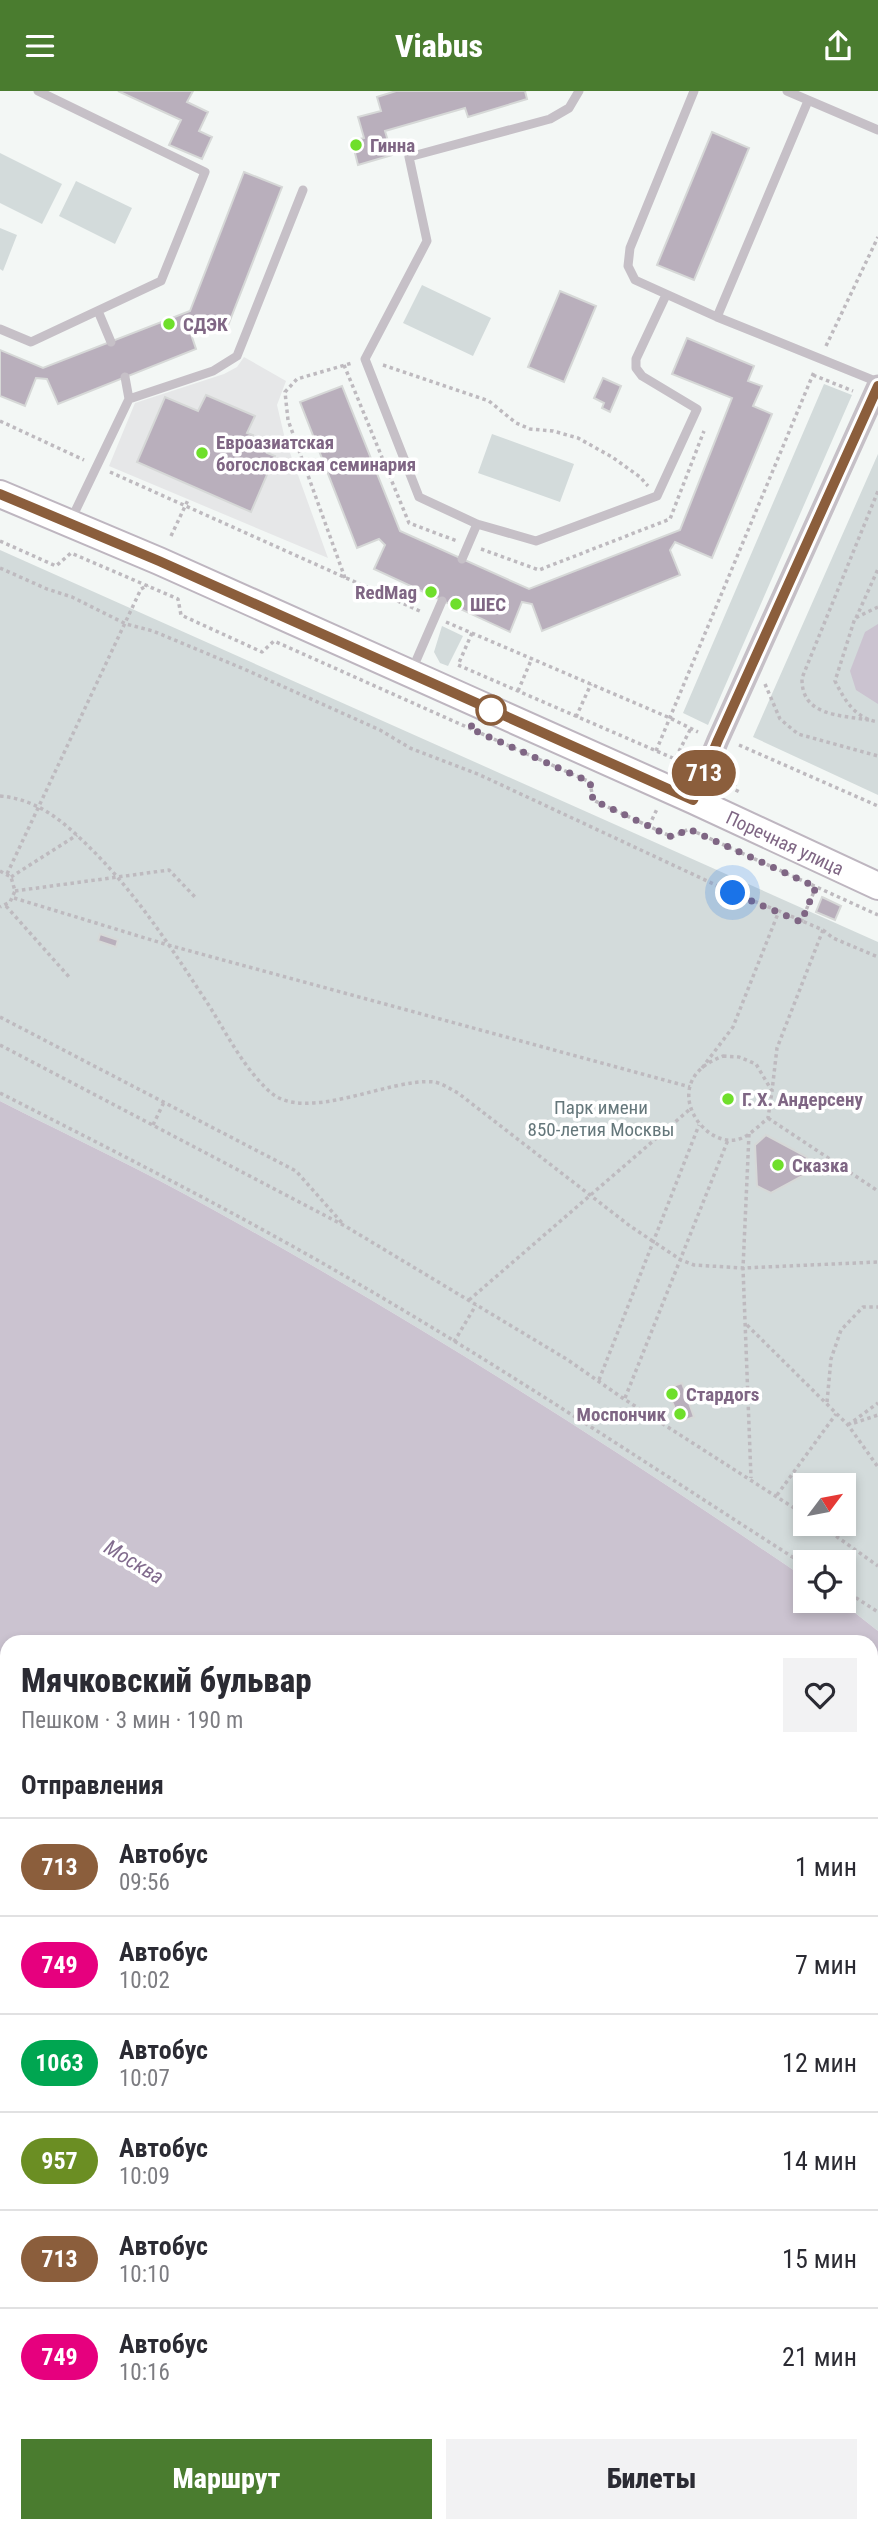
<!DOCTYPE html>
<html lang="ru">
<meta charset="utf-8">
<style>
body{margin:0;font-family:"Roboto Condensed",sans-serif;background:#f2f2f3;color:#2b2b33;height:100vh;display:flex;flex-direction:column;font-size:26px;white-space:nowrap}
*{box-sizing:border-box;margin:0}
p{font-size:23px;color:#7c7c81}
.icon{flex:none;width:38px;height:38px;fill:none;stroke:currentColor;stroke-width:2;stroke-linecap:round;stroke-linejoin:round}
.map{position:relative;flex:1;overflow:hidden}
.panel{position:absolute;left:0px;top:1544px;width:878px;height:898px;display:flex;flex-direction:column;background:#fff;border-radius:21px 21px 0 0;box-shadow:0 4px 10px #0003}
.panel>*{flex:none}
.badge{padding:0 14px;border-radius:23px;font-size:24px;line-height:46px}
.needle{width:46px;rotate:58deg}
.tools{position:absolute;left:793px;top:1382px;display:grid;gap:14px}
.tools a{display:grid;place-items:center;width:63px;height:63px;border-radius:0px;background:#fff;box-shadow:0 4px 10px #0003;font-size:35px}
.you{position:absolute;width:35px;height:35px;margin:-18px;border:5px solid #fff;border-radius:50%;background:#1a73e8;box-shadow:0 0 0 10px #1a73e833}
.map>.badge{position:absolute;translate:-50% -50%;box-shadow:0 0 0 4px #fff}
h2{padding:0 21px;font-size:26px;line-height:63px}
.round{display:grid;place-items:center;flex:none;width:74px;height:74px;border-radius:0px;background:#f2f2f3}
.headline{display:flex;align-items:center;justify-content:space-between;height:119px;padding:0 21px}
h1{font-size:33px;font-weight:800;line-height:52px}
.primary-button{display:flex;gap:14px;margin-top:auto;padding:14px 21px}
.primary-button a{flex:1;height:80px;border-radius:0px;background:#4a7c2f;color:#fff;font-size:28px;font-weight:800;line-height:80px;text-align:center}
.primary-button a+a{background:#f2f2f3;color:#2b2b33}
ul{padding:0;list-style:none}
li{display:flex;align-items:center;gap:21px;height:98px;padding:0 21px;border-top:2px solid #e1e1e2}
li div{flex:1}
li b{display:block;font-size:26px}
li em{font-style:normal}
li .badge{min-width:77px;font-weight:700;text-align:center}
header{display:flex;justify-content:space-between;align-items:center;height:91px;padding:0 21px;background:#4a7c2f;color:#fff;font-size:32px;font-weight:800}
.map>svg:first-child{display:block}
.built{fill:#e6e7e8}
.green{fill:#d3dbdb;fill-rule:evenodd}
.water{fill:#cbc3d0}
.building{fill:#b9afbc;stroke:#d6d8d7;stroke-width:2}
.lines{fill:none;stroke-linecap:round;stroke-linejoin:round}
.secondary-casing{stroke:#beb6c0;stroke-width:30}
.path{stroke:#bebabf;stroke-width:3.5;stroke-dasharray:3.5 3.5;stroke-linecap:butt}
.service{stroke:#c6c0c7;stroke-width:9}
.minor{stroke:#c6c0c7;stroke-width:18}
.tertiary{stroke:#c6c0c7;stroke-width:23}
.secondary{stroke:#fff;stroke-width:26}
.line-casing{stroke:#fff;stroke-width:16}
.line{stroke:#8b5e3c;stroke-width:10}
.walk{stroke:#7f6684;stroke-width:7;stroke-dasharray:0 12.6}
.poi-dot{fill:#6fdf2b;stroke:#fff;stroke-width:2.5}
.stop-dot{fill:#fff;stroke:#8b5e3c;stroke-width:3.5}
.labels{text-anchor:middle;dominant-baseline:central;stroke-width:7;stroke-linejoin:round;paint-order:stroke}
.poi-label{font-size:19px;font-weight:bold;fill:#7f6684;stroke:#fff;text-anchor:start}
.street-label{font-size:19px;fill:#7f6684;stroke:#fff}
.park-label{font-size:19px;fill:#65777b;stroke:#fff}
.water-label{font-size:21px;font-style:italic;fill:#826c8e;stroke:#fff}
</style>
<header><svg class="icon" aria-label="menu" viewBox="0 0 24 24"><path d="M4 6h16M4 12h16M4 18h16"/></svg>Viabus<svg class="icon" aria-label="share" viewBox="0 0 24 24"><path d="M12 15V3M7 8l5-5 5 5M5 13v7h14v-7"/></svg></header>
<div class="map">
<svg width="878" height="2440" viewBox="0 0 878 2440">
<rect width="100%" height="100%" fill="#f3f7f5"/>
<!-- built -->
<path class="built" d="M244,266L286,290L277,314L285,348L328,467L109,375L135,312L224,283L237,276Z"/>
<!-- green -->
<path class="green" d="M0,62L62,93L42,133L0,112Z
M76,90L132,117L115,153L59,125Z
M0,137L17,144L3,180L0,178Z
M422,194L491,227L473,265L403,232Z
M824,293L852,304L708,634L683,622Z
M492,343L574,373L560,411L478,382Z
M878,363V704L753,646Z
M0,459L878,851V1540L840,1510H844V1472H805V1487C613,1356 416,1230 212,1118C143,1079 71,1046 0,1010ZM805,1395H844V1433H805Z
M442,535L463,545L448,575L440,572L434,561Z
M0,1735L7,1741V2149L0,2145Z
M872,2373L878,2377V2440H377L372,2434H872Z"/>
<!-- water -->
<path class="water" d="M878,533V613L856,599L850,580L865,541Z
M0,1010C71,1046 143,1079 212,1118C416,1230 613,1356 805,1487V1510H840L878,1540V2377L872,2373V1550H7V1741L0,1735Z"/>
<!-- building -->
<path class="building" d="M118,0H193L187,11L208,21L199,40L212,46L202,68L169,54L181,29Z
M396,0H525L527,8L468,26L465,17L385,40L392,64L358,74L352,50L364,47L358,26L381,20L377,6Z
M712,41L749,57L694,189L657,174Z
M244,81L282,96L227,237L201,227L189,237L196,258L58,313L47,288L36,287L25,315L0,305V259L43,277L190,220Z
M560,200L596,215L564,291L528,276Z
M687,247L754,275L748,290L762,295L753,315L772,323L712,467L675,451L670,459L680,484L542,540L532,513L522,511L510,541L374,478L385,454L379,448L357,457L300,311L342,295L400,440L529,498L680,439L732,307L672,283Z
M603,287L621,295L610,321L602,317L604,312L594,307Z
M206,304L255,325L247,342L253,344L251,348L269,356L267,362L275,365L251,421L137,371L165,306L198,320Z
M822,806L841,815L835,829L816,821Z
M100,843L118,849L116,856L98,850Z
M766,1044L807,1066L808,1082L771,1102L757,1095L755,1054Z
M682,1292L694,1326L680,1331L667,1297Z
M3,2287L7,2289V2333L0,2329V2292Z
M69,2434H150L160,2440H66Z"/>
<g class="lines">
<!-- secondary casing -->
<g class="secondary-casing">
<g id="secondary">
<path id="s1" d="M0,403L159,470L693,709L878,795"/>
</g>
</g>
<!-- path -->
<path class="path" d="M826,255L878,146
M344,274L409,432L457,450
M383,274L489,310L516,332L530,338L553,340L578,347L612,366L640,386L648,395
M813,284L853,300
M0,330L84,369
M110,381L422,521
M171,445L188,409
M0,450L56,475L71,462L178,508L181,524L262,561L274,550L590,691L593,709L672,746L689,738L878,824
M481,458L539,479L670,428L704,340
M0,477L47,498L72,506L126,533L153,540L244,578L380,639L410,657L480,684L733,802L779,820
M345,487L288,329L285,301L297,288L352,272
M878,516L855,527L835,590C845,610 855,627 878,631
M856,527L878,478
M446,531L670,627L698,641
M472,542L458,574L675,668L691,637
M765,593L780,628L798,643L878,665
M518,600L532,567
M576,626L591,593
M869,629C839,624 801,625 802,587L878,400
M739,654L878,715
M656,660L814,281
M733,672V692L738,698L736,702
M0,705C34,708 58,726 82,749C133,797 170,855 208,913C227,943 243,976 269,1000C304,1034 391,986 434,991C442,992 450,998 458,1002L630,1135L681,1169L694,1174L743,1177L878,1171
M649,735L657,718
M0,780L11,786L15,800L10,811L0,816
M7,783L141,498L148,494
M11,786L77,744
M15,800L169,779L196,807
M14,807L168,854L690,996
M6,815L70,887
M801,831L816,796
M823,839L833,847L878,866
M0,926L296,1080L343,1133
M0,954L345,1135L568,1269L624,1308L805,1424
M723,965L739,966L756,973L772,1000L768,1027C760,1034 751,1043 742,1047C709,1061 666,1006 703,976C709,971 716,968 723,965Z
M702,977L733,936L779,820L823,839L777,957L772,1000
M0,1002C114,1060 227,1117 338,1181C497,1272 650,1375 805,1474
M768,1027L878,1100
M153,1034L164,1011
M749,1043L743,1177L751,1387
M469,1209L689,1019
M747,1234L848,1334L878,1376
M454,1251L476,1214
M599,1289L699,1034
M625,1307L728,1049
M827,1311L831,1268L841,1239L863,1216H878
M854,1332L878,1324
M848,1334L878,1312
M777,1404L836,1323
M819,1433L878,1475
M844,1499L878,1521
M0,1809L7,1813
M0,1845L7,1849
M0,2093L7,2082
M0,2242L7,2238
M872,2392L878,2397
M385,2434L390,2440
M715,2434L719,2440
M756,2434L760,2440"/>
<!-- service -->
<path class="service" d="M579,0L569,17L550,28L409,66L427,150L365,268L419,406L477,433L536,450L657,405L697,318L642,285L636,277V268L666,204
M694,0L630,157L628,175L635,189L717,226L878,291
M787,0L878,39
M98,220L111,251
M717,226L808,10
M0,238L31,251L161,190L205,81L38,0
M125,286L129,308
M70,431L129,308L213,280L237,265L303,99
M462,468L477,433
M412,579L442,510
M217,2434L226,2440
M5,2440L10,2434"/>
<!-- minor -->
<path class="minor" d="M0,2188L7,2192
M325,2434L331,2440"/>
<!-- tertiary -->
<path class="tertiary" d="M693,709L718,649L878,295"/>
<!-- secondary -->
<use href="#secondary" class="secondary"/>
</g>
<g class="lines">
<!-- line casing -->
<g class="line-casing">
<path id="line" d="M0,403L159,470L693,709L718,649L878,295"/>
</g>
<!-- line -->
<use href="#line" class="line"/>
<!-- walk -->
<path class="walk" d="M491,619L469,637L590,691L593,709L672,746L689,738L816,796L801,831L733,802"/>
</g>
<!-- markers -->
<g class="poi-dot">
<circle cx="356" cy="54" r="7"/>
<circle cx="169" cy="233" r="7"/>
<circle cx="202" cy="362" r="7"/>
<circle cx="431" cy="501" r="7"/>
<circle cx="456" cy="513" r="7"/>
<circle cx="728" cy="1008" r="7"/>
<circle cx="778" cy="1074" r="7"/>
<circle cx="672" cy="1303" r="7"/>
<circle cx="680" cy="1323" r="7"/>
</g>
<circle class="stop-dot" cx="491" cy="619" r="14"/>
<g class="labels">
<!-- poi labels -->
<g class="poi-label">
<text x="370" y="54">Гинна</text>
<text x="183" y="233">СДЭК</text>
<text x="216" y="351">Евроазиатская<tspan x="216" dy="22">богословская семинария</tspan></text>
<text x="417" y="501" text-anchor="end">RedMag</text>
<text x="470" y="513">ШЕС</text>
<text x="742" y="1008">Г. Х. Андерсену</text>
<text x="792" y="1074">Сказка</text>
<text x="686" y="1303">Стардогs</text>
<text x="666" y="1323" text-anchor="end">Моспончик</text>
</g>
<!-- street labels -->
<g class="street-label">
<text stroke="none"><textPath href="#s1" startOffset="859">Поречная улица</textPath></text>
</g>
<!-- park labels -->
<g class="park-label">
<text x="601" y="1016">Парк имени<tspan x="601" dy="22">850-летия Москвы</tspan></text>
</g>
<!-- water labels -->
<g class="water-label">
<text transform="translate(134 1471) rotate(31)">Москва</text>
</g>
</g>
</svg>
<div class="tools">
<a><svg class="needle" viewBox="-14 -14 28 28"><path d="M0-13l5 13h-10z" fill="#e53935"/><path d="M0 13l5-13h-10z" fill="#7c7c81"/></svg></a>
<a><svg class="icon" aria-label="locate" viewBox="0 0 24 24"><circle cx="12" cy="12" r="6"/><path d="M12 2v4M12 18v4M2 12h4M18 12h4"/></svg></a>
</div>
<div class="you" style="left:733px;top:802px"></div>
<b class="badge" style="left:704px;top:682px;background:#8b5e3c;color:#fff">713</b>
<section class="panel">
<div class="headline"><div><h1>Мячковский бульвар</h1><p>Пешком · 3 мин · 190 m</p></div><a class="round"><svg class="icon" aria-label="heart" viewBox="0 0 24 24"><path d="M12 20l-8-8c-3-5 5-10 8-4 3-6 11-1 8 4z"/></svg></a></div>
<h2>Отправления</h2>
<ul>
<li><span class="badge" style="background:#8b5e3c;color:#fff">713</span><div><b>Автобус</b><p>09:56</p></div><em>1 мин</em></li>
<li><span class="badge" style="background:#e6007e;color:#fff">749</span><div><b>Автобус</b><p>10:02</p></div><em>7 мин</em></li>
<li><span class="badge" style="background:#00a651;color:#fff">1063</span><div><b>Автобус</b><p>10:07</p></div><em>12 мин</em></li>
<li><span class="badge" style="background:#6b8e23;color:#fff">957</span><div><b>Автобус</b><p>10:09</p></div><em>14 мин</em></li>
<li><span class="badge" style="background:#8b5e3c;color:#fff">713</span><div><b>Автобус</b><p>10:10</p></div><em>15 мин</em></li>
<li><span class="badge" style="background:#e6007e;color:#fff">749</span><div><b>Автобус</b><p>10:16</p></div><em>21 мин</em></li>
</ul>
<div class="primary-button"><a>Маршрут</a><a>Билеты</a></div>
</section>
</div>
